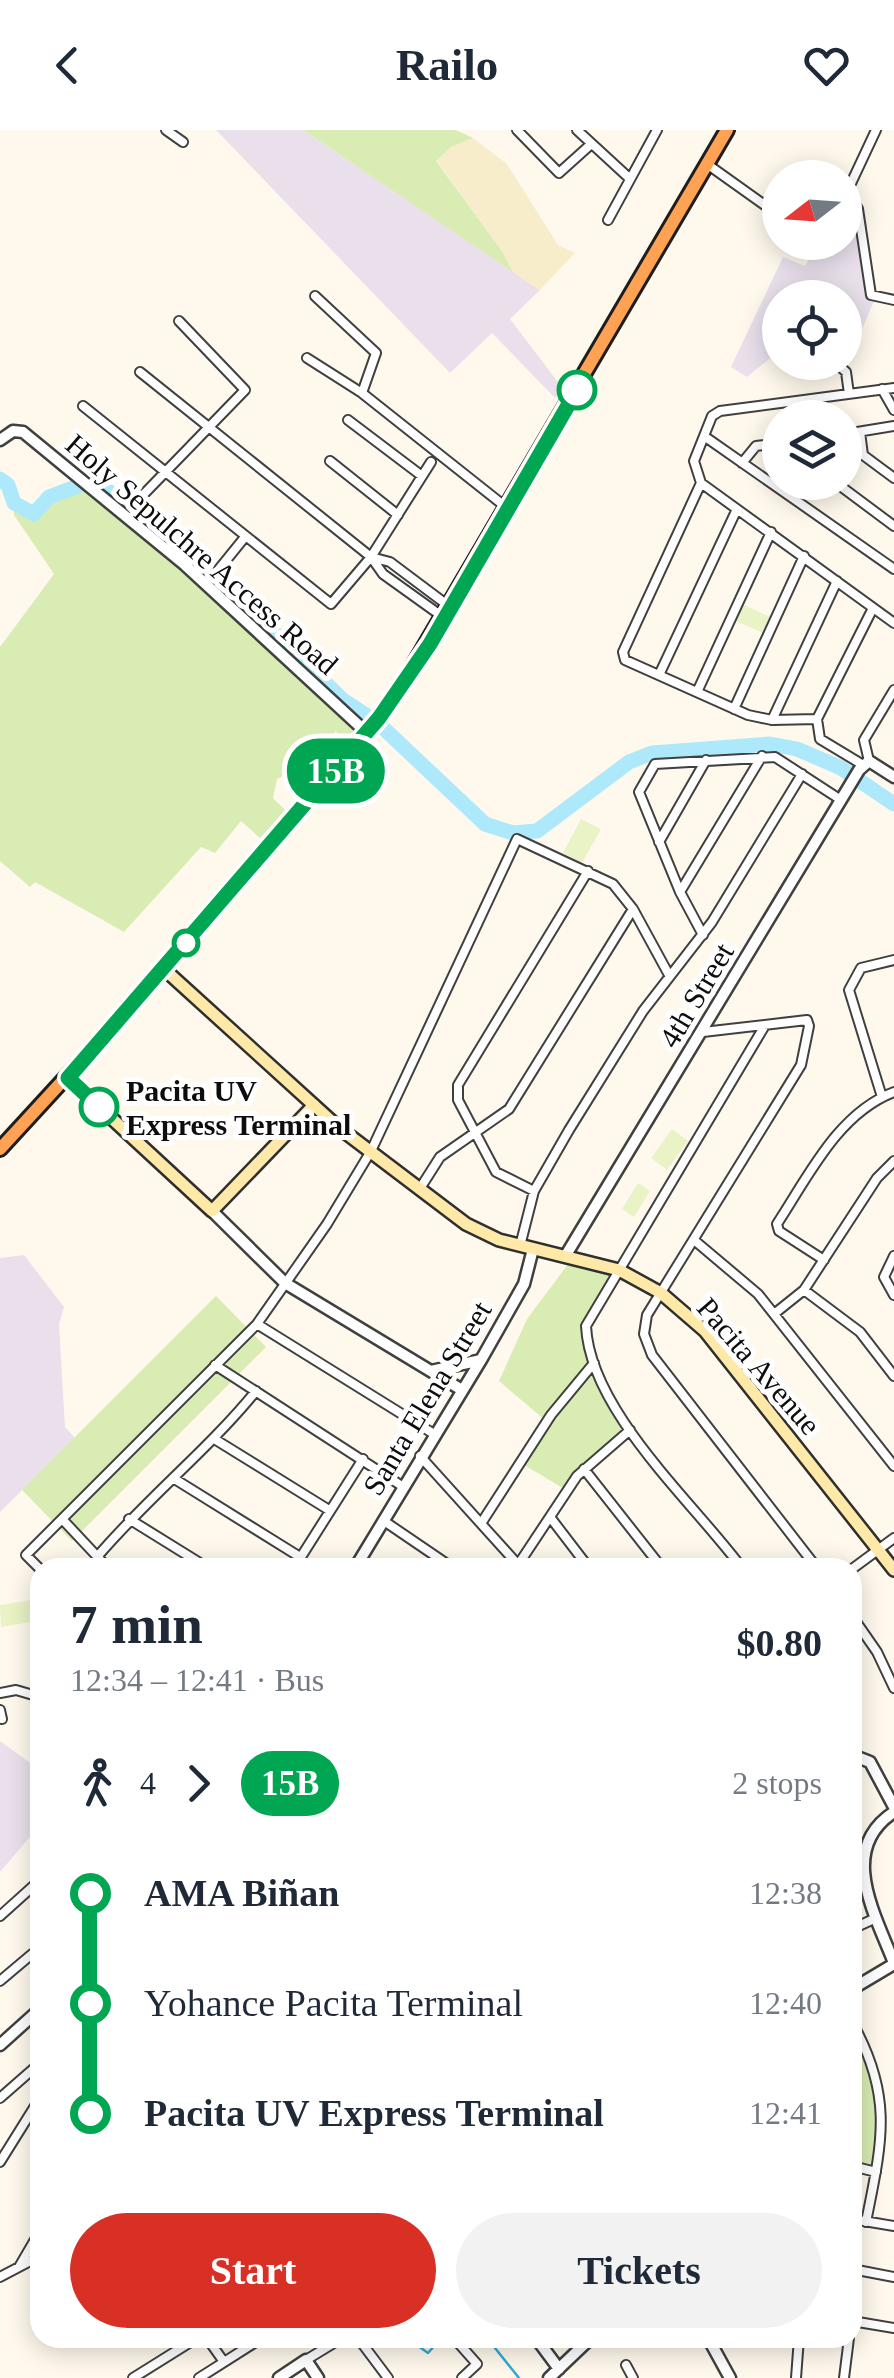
<!DOCTYPE html>
<meta charset="utf-8">
<style>
body{margin:0;font-family:"Times New Roman",serif;background:#f2f2f3;color:#1f2937;height:100vh;display:flex;flex-direction:column;font-size:38px;white-space:nowrap}
*{box-sizing:border-box;margin:0}
p{font-size:32px;color:#747a83}
.icon{flex:none;width:55px;height:55px;fill:none;stroke:currentColor;stroke-width:2;stroke-linecap:round;stroke-linejoin:round}
.map{position:relative;flex:1;overflow:hidden}
.drawer{position:absolute;left:30px;top:1428px;width:832px;height:790px;display:flex;flex-direction:column;background:#fff;border-radius:30px;box-shadow:0 5px 25px #0003}
.drawer>*{flex:none}
.badge{padding:0 20px;border-radius:32px;font-size:35px;line-height:65px}
.needle{width:65px;rotate:253deg}
.fabs{position:absolute;left:762px;top:30px;display:grid;gap:20px}
.fabs a{display:grid;place-items:center;width:100px;height:100px;border-radius:50%;background:#fff;box-shadow:0 5px 25px #0003;font-size:50px}
.map>.badge{position:absolute;translate:-50% -50%;box-shadow:0 0 0 5px #fff}
.legs{display:flex;align-items:center;gap:15px;height:110px;padding:0 40px;font-size:32px}
.legs p{margin-inline-start:auto}
.summary{display:flex;align-items:center;justify-content:space-between;height:170px;padding:0 40px}
h1{font-size:55px;font-weight:600;line-height:75px}
.cta{display:flex;gap:20px;margin-top:auto;padding:20px 40px}
.cta a{flex:1;height:115px;border-radius:60px;background:#d93025;color:#fff;font-size:40px;font-weight:600;line-height:115px;text-align:center}
.cta a+a{background:#f2f2f3;color:#1f2937}
ul{padding:0 40px;list-style:none}
li{display:flex;align-items:center;gap:35px;height:110px;font-size:38px}
li i{display:grid;place-items:center;width:15px;height:100%;margin:0 12px;background:currentColor}
li i::after{content:'';width:25px;height:25px;margin:-12px;border:8px solid;border-radius:50%;background:#fff}
li p{margin-inline-start:auto}
li:first-child i{background:linear-gradient(#0000 50%,currentColor 0)}
li:last-child i{background:linear-gradient(currentColor 50%,#0000 0)}
header{display:flex;justify-content:space-between;align-items:center;height:130px;padding:0 40px;background:#fff;font-size:45px;font-weight:600}
.map>svg:first-child{display:block}
.industrial{fill:#e9e0ec}
.farmland{fill:#f7edcb}
.green{fill:#d9ecb3}
.pitch{fill:#eaf3c6}
.lines{fill:none;stroke-linecap:round;stroke-linejoin:round}
.stream{stroke:#2facd7;stroke-width:2.5}
.river{stroke:#ade9fb;stroke-width:15}
.minor-casing{stroke:#404040;stroke-width:12}
.tertiary-casing{stroke:#404040;stroke-width:15}
.secondary-casing{stroke:#2f2f2f;stroke-width:16}
.trunk-casing{stroke:#1e1e1e;stroke-width:18}
.minor{stroke:#fff;stroke-width:8}
.tertiary{stroke:#fff;stroke-width:10}
.secondary{stroke:#ffe9a8;stroke-width:11}
.trunk{stroke:#ffa254;stroke-width:12}
.line-1-casing{stroke:#fff;stroke-width:22}
.line-1{stroke:#00a651;stroke-width:15}
.stop-1-dot{fill:#fff;stroke:#00a651;stroke-width:5}
.labels{text-anchor:middle;dominant-baseline:central;stroke-width:10;stroke-linejoin:round;paint-order:stroke}
.street-label{font-size:30px;fill:#0d0d0d;stroke:#fff}
.stop-label{font-size:30px;font-weight:bold;fill:#0d0d0d;stroke:#fff;text-anchor:start}
</style>
<header><svg class="icon" aria-label="back" viewBox="0 0 24 24"><path d="M15 5l-7 7 7 7"/></svg>Railo<svg class="icon" aria-label="heart" viewBox="0 0 24 24"><path d="M12 20l-8-8c-3-5 5-10 8-4 3-6 11-1 8 4z"/></svg></header>
<div class="map">
<svg width="894" height="2248" viewBox="0 0 894 2248">
<rect width="100%" height="100%" fill="#fff9ed"/>
<!-- industrial -->
<path class="industrial" d="M216,0H303L540,160L510,189L564,260L555,268L492,203L450,243Z
M845,82L857,87L864,150L875,169L852,222L845,217V168H780V220L747,247L731,237L783,127L805,136L815,118L824,121L829,113L845,112Z
M24,1125L64,1177L59,1194L65,1297L75,1308L0,1382V1128Z
M0,1611L40,1640V1695L0,1742Z"/>
<!-- farmland -->
<path class="farmland" d="M473,8L507,34L558,115L575,123L540,160L513,142L502,121L436,30L451,17Z"/>
<!-- green -->
<path class="green" d="M303,0H456L473,8L451,17L436,31L502,121L513,142Z
M78,356C127,358 148,397 183,427C220,458 256,490 291,524C317,548 335,572 365,591L346,621L336,601L324,613L333,629L315,645L292,642L277,649L273,668L287,682L260,708L241,691L215,723L201,717L124,802L35,752L30,757L0,731V517L54,444L14,385V373L34,384L49,367Z
M569,1133L618,1142L585,1197L626,1300L566,1360L521,1333L545,1290L499,1251L527,1189Z
M216,1166L266,1217L72,1411L22,1360Z
M852,1892C886,1955 889,1974 876,2042L853,2036Z"/>
<!-- pitch -->
<path class="pitch" d="M742,474L770,487L763,503L734,490Z
M581,689L601,699L582,733L563,723Z
M672,999L688,1011L667,1040L651,1028Z
M638,1053L650,1061L634,1087L622,1079Z
M32,1470L36,1491L1,1497L0,1475Z"/>
<g class="lines">
<!-- stream -->
<path class="stream" d="M876,658L894,667
M407,2208L428,2223L441,2208
M487,2208L519,2248"/>
<!-- river -->
<path class="river" d="M0,349L8,355L14,373L34,384L49,367L78,356
M100,357L134,375L181,425L221,451L343,570L378,593L485,694L513,703L537,701L629,632L652,623L770,614L797,619L841,638L894,674"/>
<!-- minor casing -->
<g class="minor-casing">
<path id="minor" d="M166,0L183,12
M517,0L559,43L589,16
M577,0L628,47
M707,34L780,86
M847,61L858,79L871,165L894,170
M846,64L876,0
M608,90L657,0
M315,166L376,223L362,263
M307,228L362,263L507,378
M835,232L846,242L849,264
M140,242L371,427L383,444L443,487
M894,258L720,281L712,286L694,331L701,353L894,493
M882,259L894,280
M83,276L331,474L371,427L431,332
M348,290L422,346
M860,302L863,325L894,348
M845,304L894,296
M704,306L894,439
M330,331L398,385
M742,333L756,316L780,313
M835,352L894,396
M701,353L623,522L625,530L748,585L772,590L817,589L873,478
M142,366L245,260L179,191
M371,427L390,432L450,477
M219,439L245,407
M659,545L737,379
M697,562L771,402
M734,579L804,426
M817,589L820,609L863,635
M772,590L837,451
M869,631L864,610L894,560
M659,712L706,630
M680,762L762,626
M703,805L680,762L639,662L655,634L775,627L841,670
M703,902L807,890L809,896L801,935L647,1185L644,1204L652,1225L817,1438
M882,967L849,860L861,838L894,830
M419,1060L440,1027L509,979L633,779
M534,1061L496,1042L458,970V955L588,741
M694,1110L758,1164L894,1336
M520,1116L534,1061L569,1000L643,881L712,792L802,644
M894,1126L884,1147L894,1165
M824,1130L779,1101L777,1094C808,1047 838,983 894,962
M804,1160L860,1202L894,1246
M774,1184L804,1160L877,1048L894,1031
M257,1194L434,1304
M215,1235L402,1356
M216,1310L329,1380
M420,1326L521,1438
M584,1339L662,1438
M173,1348L300,1427
M550,1387L589,1438
M129,1389L208,1438
M63,1390L108,1438
M384,1391L453,1438
M482,1392L551,1285L594,1233
M97,1427C147,1368 207,1321 256,1261
M518,1435L577,1346L630,1300
M294,1438L363,1329
M742,1438C693,1372 590,1281 586,1196L764,897
M40,1439L26,1425L257,1194L327,1094L371,1021L517,709L613,754L633,779L669,845
M852,1439L894,1408
M852,1486L877,1522L894,1558
M0,1563L16,1560L40,1567
M0,1580L2,1589
M0,1786L40,1750
M852,1799L876,1788
M0,1851L32,1824L40,1823
M852,1892C894,1967 882,2012 866,2092
M0,1968L40,1933
M0,2032L40,1968
M852,2036L876,2042
M852,2089L894,2096
M19,2137L40,2126
M852,2139L894,2147
M0,2147L19,2137L40,2101
M852,2191L894,2198
M207,2208L224,2232
M358,2208L388,2248
M454,2208L477,2234L462,2248
M306,2230L342,2208
M626,2235L633,2248
M133,2248L197,2208
M199,2248L262,2208
M796,2248L799,2208
M844,2248L849,2208"/>
</g>
<!-- tertiary casing -->
<g class="tertiary-casing">
<path id="tertiary" d="M0,310L13,301L23,302L185,435L367,603
M212,1081L285,1153L462,1260
M566,1125L859,640L869,631L894,647
M431,1241L481,1230
M355,1438L481,1230L524,1154L533,1119
M852,1625L870,1632L894,1677
M894,1682C837,1719 875,1784 894,1833
M852,1859L894,1834
M0,1915L40,1879
M536,2208L559,2239
M708,2208L730,2248
M279,2248L306,2230L318,2248
M549,2248L591,2208"/>
</g>
<!-- secondary casing -->
<g class="secondary-casing">
<path id="secondary" d="M164,839L338,997L466,1094L499,1110L619,1140L661,1163L705,1201L894,1440
M68,948L212,1081L314,975"/>
</g>
<!-- trunk casing -->
<g class="trunk-casing">
<path id="trunk" d="M0,1019L135,872L394,568L727,0"/>
</g>
<!-- minor -->
<use href="#minor" class="minor"/>
<!-- tertiary -->
<use href="#tertiary" class="tertiary"/>
<!-- secondary -->
<use href="#secondary" class="secondary"/>
<!-- trunk -->
<use href="#trunk" class="trunk"/>
</g>
<g class="lines">
<!-- line-1 casing -->
<g class="line-1-casing">
<path id="line-1" d="M99,977L68,948L379,588L430,514L577,260"/>
</g>
<!-- line-1 -->
<use href="#line-1" class="line-1"/>
</g>
<!-- markers -->
<g class="stop-1-dot">
<circle cx="577" cy="260" r="18"/>
<circle cx="186" cy="813" r="12"/>
<circle cx="99" cy="977" r="18"/>
</g>
<g class="labels">
<!-- street labels -->
<g class="street-label">
<text transform="translate(202 424) rotate(41)">Holy Sepulchre Access Road</text>
<text transform="translate(696 865) rotate(-59)">4th Street</text>
<text transform="translate(759 1236) rotate(49)">Pacita Avenue</text>
<text transform="translate(427 1268) rotate(-59)">Santa Elena Street</text>
</g>
<!-- stop labels -->
<g class="stop-label">
<text x="126" y="960">Pacita UV<tspan x="126" dy="34">Express Terminal</tspan></text>
</g>
</g>
</svg>
<div class="fabs">
<a><svg class="needle" viewBox="-14 -14 28 28"><path d="M0-13l5 13h-10z" fill="#e53935"/><path d="M0 13l5-13h-10z" fill="#747a83"/></svg></a>
<a><svg class="icon" aria-label="locate" viewBox="0 0 24 24"><circle cx="12" cy="12" r="6"/><path d="M12 2v4M12 18v4M2 12h4M18 12h4"/></svg></a>
<a><svg class="icon" aria-label="layers" viewBox="0 0 24 24"><path d="M12 4l9 5-9 5-9-5zM3 14l9 5 9-5"/></svg></a>
</div>
<b class="badge" style="left:336px;top:641px;background:#00a651;color:#fff">15B</b>
<section class="drawer">
<div class="summary"><div><h1>7 min</h1><p>12:34 – 12:41 · Bus</p></div><b>$0.80</b></div>
<div class="legs"><svg class="icon" aria-label="walk" viewBox="0 0 24 24"><circle cx="13" cy="4" r="2"/><path d="M13 8l-2 6 4 7M11 14l-3 7M7 12l3-4h3l4 4"/></svg>4<svg class="icon" aria-label="forward" viewBox="0 0 24 24"><path d="M9 5l7 7-7 7"/></svg><b class="badge" style="background:#00a651;color:#fff">15B</b><p>2 stops</p></div>
<ul>
<li><i style="color:#00a651"></i><b>AMA Biñan</b><p>12:38</p></li>
<li><i style="color:#00a651"></i><span>Yohance Pacita Terminal</span><p>12:40</p></li>
<li><i style="color:#00a651"></i><b>Pacita UV Express Terminal</b><p>12:41</p></li>
</ul>
<div class="cta"><a>Start</a><a>Tickets</a></div>
</section>
</div>
